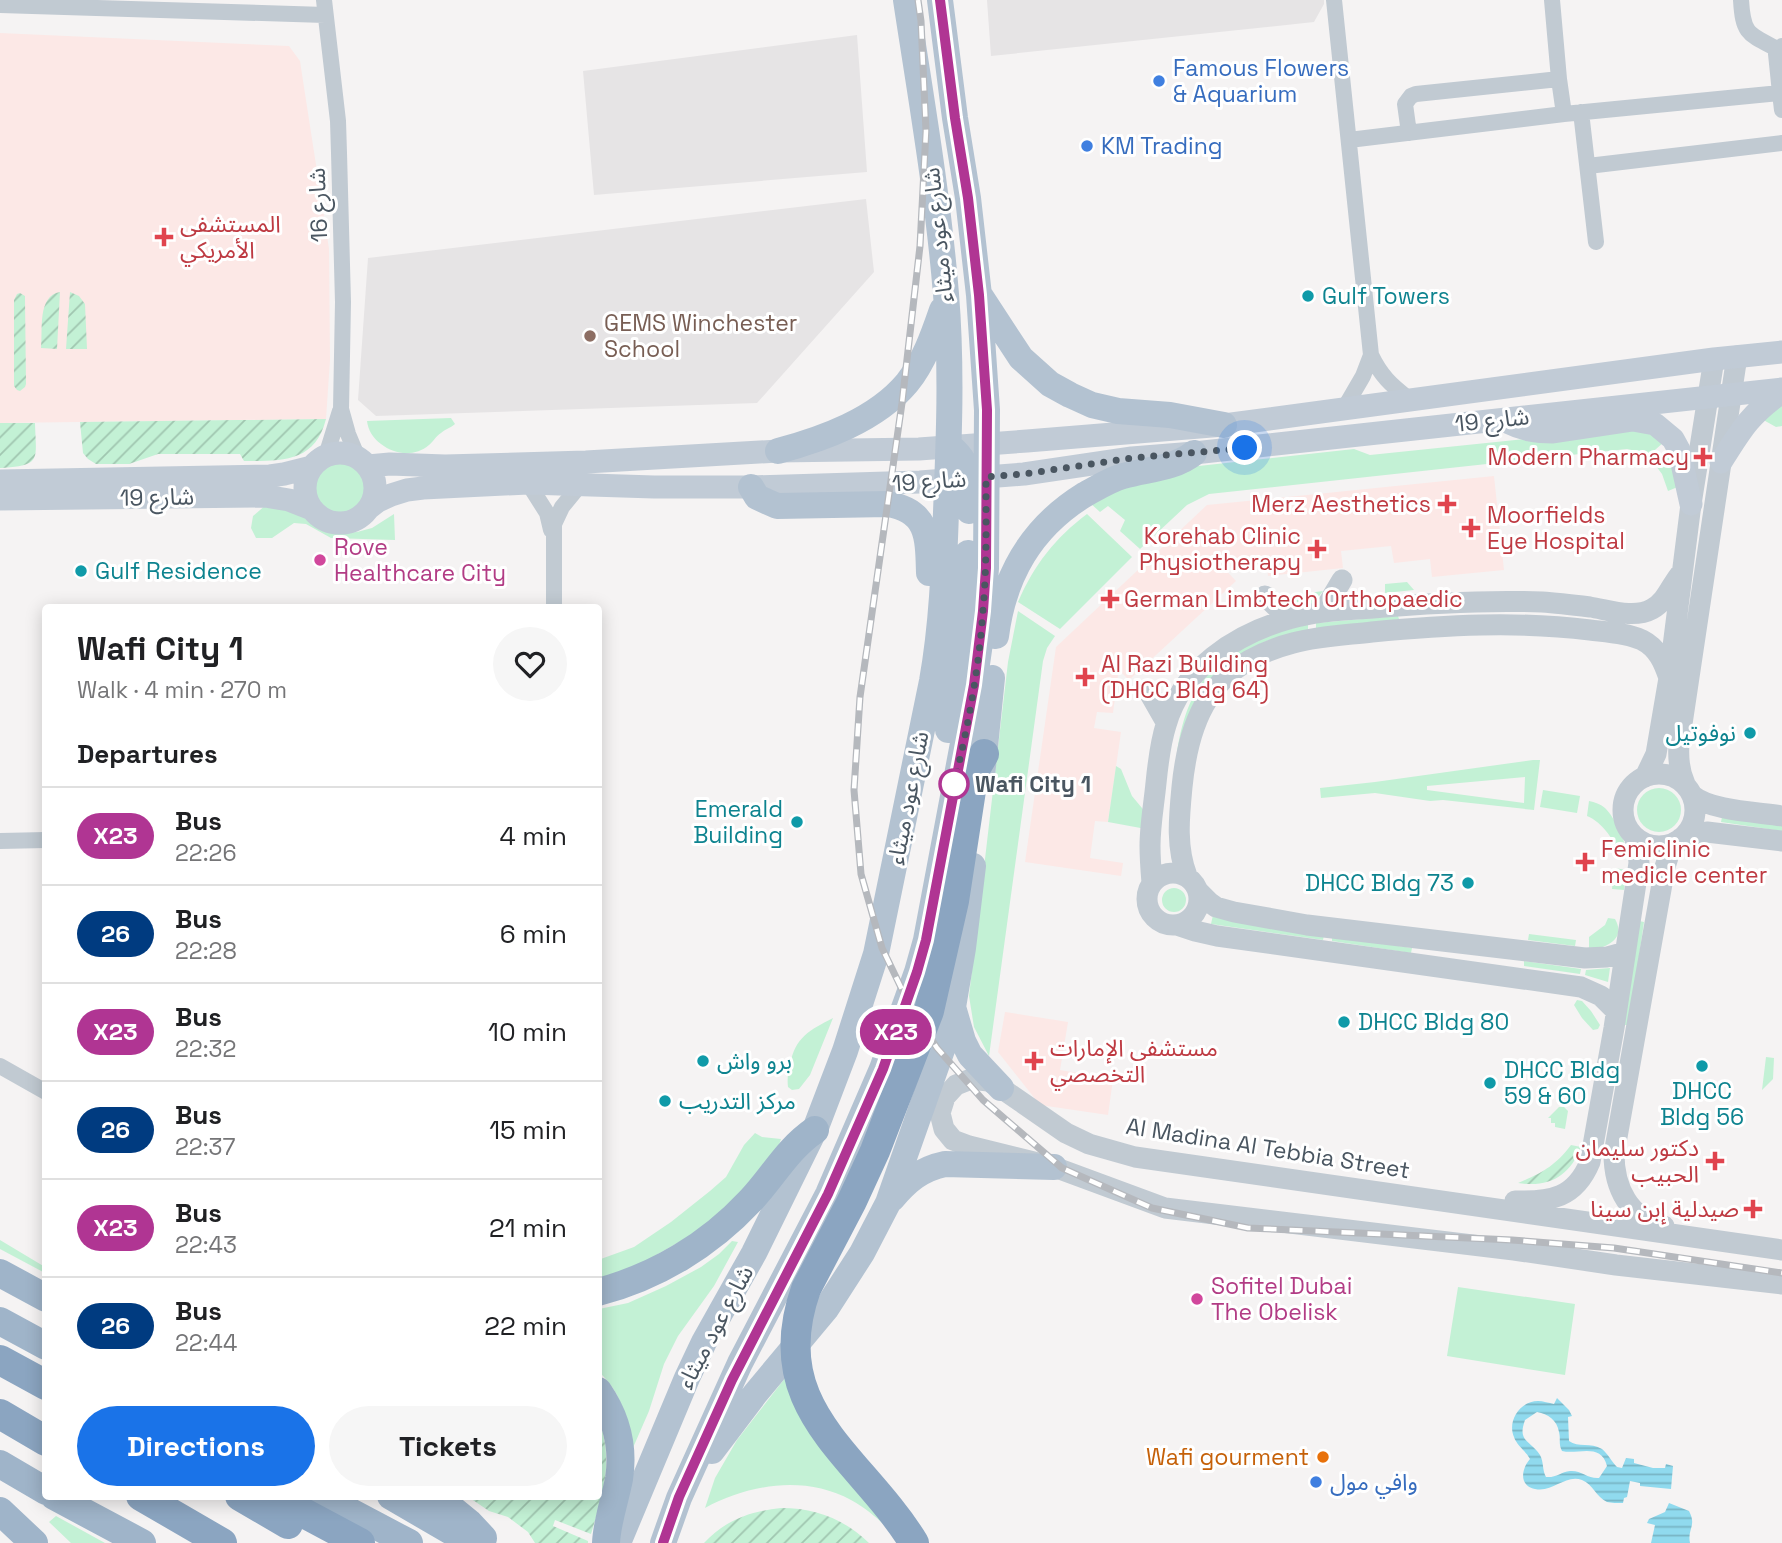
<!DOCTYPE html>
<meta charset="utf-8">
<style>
body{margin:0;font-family:"Space Grotesk","Noto Sans Arabic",sans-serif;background:#f6f6f6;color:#202124;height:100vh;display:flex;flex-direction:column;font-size:26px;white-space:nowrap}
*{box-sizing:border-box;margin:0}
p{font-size:23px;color:#757577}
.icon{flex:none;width:38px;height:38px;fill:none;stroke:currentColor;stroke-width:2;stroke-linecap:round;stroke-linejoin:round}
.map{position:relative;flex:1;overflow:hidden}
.panel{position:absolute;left:42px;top:604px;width:560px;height:896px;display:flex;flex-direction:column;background:#fff;border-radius:7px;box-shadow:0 4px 18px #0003}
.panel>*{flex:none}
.badge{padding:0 14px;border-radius:23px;font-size:24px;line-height:46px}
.you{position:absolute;width:35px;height:35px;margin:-18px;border:5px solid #fff;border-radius:50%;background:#1a73e8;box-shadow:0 0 0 10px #1a73e833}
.map>.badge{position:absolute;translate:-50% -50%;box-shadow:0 0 0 4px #fff}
h2{padding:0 35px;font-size:26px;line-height:63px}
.round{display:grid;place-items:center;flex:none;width:74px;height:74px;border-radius:37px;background:#f6f6f6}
.overview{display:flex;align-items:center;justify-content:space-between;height:119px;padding:0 35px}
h1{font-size:33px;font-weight:700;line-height:52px}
.button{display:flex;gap:14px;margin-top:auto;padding:14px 35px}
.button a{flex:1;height:80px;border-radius:42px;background:#1a73e8;color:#fff;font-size:28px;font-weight:700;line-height:80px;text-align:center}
.button a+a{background:#f6f6f6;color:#202124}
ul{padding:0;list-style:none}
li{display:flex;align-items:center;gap:21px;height:98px;padding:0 35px;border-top:2px solid #e0e0e0}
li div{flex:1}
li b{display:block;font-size:26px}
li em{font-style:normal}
li .badge{min-width:77px;font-weight:700;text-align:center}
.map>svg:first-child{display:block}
.education{fill:#e6e4e5}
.medical{fill:#fce8e6}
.grass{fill:#c3f1d5;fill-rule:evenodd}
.garden{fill:url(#garden-furrows)}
.water{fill:url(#water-rules);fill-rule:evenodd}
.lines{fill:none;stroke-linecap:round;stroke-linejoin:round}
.minor{stroke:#c1cad2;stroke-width:16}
.tertiary{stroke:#c1cad2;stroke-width:21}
.secondary{stroke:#c1cbd6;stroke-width:23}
.primary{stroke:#b3c2d1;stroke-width:26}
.trunk{stroke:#9fb4c9;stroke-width:28}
.motorway{stroke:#8ba5c1;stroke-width:30}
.rail-casing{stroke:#b5b8bd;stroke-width:7}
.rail{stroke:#fff;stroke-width:4.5;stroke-dasharray:13;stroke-linecap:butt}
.line-casing{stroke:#fff;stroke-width:16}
.line{stroke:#b03593;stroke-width:10}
.walk{stroke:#4a5661;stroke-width:7;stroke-dasharray:0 12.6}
.shop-dot{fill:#3f7fe0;stroke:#fff;stroke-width:2.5}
.health-dot{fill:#e0444e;stroke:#fff;stroke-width:2.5}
.culture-dot{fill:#0f9aa8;stroke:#fff;stroke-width:2.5}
.education-dot{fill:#8d6e63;stroke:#fff;stroke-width:2.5}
.hotel-dot{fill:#d1479c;stroke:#fff;stroke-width:2.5}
.stop-dot{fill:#fff;stroke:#b03593;stroke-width:3.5}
.food-dot{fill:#e8710a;stroke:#fff;stroke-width:2.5}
.labels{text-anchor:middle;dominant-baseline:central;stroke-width:6;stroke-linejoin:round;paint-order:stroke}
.shop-label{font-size:23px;fill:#366cbe;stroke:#fff;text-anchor:start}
.street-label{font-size:23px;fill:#4a5661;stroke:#fff}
.health-label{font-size:23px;fill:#be3a42;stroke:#fff;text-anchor:start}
.culture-label{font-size:23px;fill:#0d838f;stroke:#fff;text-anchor:start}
.education-label{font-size:23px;fill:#785e54;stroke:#fff;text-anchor:start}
.hotel-label{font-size:23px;fill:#b23c85;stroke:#fff;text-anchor:start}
.stop-label{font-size:23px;font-weight:bold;fill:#4a5661;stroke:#fff;text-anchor:start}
.food-label{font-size:23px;fill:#c56008;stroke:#fff;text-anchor:end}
</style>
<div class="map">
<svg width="1782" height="1543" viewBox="0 0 1782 1543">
<defs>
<pattern id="garden-furrows" width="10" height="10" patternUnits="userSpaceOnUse" patternTransform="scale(1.75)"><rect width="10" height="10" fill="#c3f1d5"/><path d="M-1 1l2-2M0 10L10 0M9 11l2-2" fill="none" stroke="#a0c6b0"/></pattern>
<pattern id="water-rules" width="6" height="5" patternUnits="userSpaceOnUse" patternTransform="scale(1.75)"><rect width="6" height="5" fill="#90daee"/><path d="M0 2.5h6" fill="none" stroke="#78b4c4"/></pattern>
</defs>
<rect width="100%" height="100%" fill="#f5f3f3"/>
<!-- education -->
<path class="education" d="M987,0H1324V4L1314,22L991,56Z
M857,35L867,172L594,195L583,71Z
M866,199L874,272L757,403L376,416L358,400L368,258Z"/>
<!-- medical -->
<path class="medical" d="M0,33L289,46L300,61L329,249L330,360L326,419L0,423Z
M1494,476L1504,570L1432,577L1430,559L1394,563L1391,546L1341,551L1343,568L1268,576L1267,564L1230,568V561H1226L1222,566L1236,581L1129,680L1116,667L1111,671L1112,674L1118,675L1113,713L1097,712L1094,728L1121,732L1108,822L1095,821L1090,858L1123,863L1121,876L1025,862L1056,647L1207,505Z
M1005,1012L1068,1022L1060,1070L1113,1079L1108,1115L1040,1105L998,1052Z"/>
<!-- grass -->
<path class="grass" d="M1782,401V426L1776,427L1758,417Z
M451,418L455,424C451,428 445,429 441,433C436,436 433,442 429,445C415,457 395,455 381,444C373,438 368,430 367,421Z
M1644,429L1664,442L1647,457L1636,451L1627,449L1209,494L1187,505L1140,549L1120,531L1125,520L1108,506L1100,512L1089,502L1171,469L1354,449L1370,455L1525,439Z
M1669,448L1680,486L1668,491L1662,474L1653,462Z
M315 487a26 26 0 1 1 52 0a26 26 0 1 1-52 0Z
M267,504L314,518L339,533L357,532L372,528L394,514L395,540L331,538L306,524L294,523L272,538H256L251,528L253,516Z
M1087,514L1132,557L1060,629L1018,602C1034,565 1055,538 1087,514Z
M1407,582L1414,590L1385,593V584Z
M1323,591L1312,605L1295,607L1280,597Z
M1018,611L1055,636L1047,648L1043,661L989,1056L974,1027L969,996L1008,662Z
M1398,616L1399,619L1382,624L1316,630V623Z
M1308,624V631C1272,637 1254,643 1225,666L1219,660L1247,640Z
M1216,663L1222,669L1184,752L1177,751C1184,712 1191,694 1216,663Z
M1533,760H1540L1534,810L1443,800L1430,801L1375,793L1321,798L1320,788L1375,782ZM1525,777L1524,803L1427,790V786Z
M1116,766L1121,769L1132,796L1147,814L1146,829L1108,822Z
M1637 810a22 22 0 1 1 44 0a22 22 0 1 1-44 0Z
M1543,790L1580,796L1577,813L1540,807Z
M1589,801C1595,802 1600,804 1605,808C1615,817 1626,844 1629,858H1619C1617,842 1602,822 1587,816Z
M1722,817L1782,825V831L1721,822Z
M1614,868L1627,870L1624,890L1612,889Z
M1162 900a12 12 0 1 1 24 0a12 12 0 1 1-24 0Z
M1213,915L1324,935L1323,940L1211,924Z
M1608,918L1615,919C1627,940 1605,947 1589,952V937L1605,925Z
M1639,921L1644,922L1629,1025H1624Z
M1529,934L1576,940L1575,946L1528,940Z
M1332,936L1412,948L1411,953L1332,941Z
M1524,961L1581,969L1580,974L1524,966Z
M1610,968L1608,982L1585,975L1586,970Z
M1577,1000L1582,1001L1591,1011L1600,1025L1598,1029L1593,1030L1582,1018L1574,1005Z
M833,1018L810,1075L799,1089L792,1090L788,1087C787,1079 788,1072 790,1065C795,1037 810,1030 833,1018Z
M1766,1057L1774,1058L1773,1079L1762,1090Z
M1559,1107H1564L1568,1111L1565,1129L1555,1127V1123H1551V1118H1548Z
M755,1133L762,1137L781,1139L778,1148L752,1182L700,1230L637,1266L599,1280L598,1260L634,1247L671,1222L710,1191L726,1177L744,1145Z
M0,1240L45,1267V1273L0,1249Z
M732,1241L738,1242L714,1286L678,1336L664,1364L649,1411L632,1450C628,1420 622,1393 599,1372V1309L628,1303L666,1286L701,1267L719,1254Z
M1458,1287L1575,1304L1565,1375L1447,1356Z
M789,1373L890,1530C878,1519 866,1508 851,1500C805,1475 749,1484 705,1508L715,1478L737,1440Z
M56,1516L105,1543H71L49,1522Z"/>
<!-- garden -->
<path class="garden" d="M60,292L57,349L41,348C43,330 37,296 60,292Z
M70,292L79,296L85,304L87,349H66Z
M20,293L25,296V299L26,384L25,387L20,391L17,390L14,386V300L17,294Z
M326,419C315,463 281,461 244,461L240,454H158L129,464H96L88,459L83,453L80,422Z
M0,423H35C36,461 42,465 0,468Z
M1571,1145L1581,1147C1570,1176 1549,1188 1518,1183C1542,1173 1555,1166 1571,1145Z
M599,1420C614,1462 603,1494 591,1534L555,1520L553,1526L588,1541V1543H535L528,1532L508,1517L489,1511L467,1496H598Z
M781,1508C816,1508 844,1519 869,1543H704C725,1520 751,1511 781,1508Z"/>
<!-- water -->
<path class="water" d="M1557,1398L1569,1410L1572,1416L1568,1417L1569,1441C1578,1448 1591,1442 1602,1449C1608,1454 1612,1462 1617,1467L1622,1468L1626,1458L1634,1459V1463L1653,1468H1665L1666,1464L1673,1466L1671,1489L1640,1486V1483L1630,1481L1627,1497L1624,1498L1623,1503C1618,1503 1611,1503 1607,1502C1596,1497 1593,1484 1582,1480C1565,1474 1553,1493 1535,1489C1519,1486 1521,1469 1530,1459C1526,1451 1517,1446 1514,1437C1507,1421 1520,1401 1538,1401C1543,1401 1549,1403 1554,1404ZM1537,1412C1548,1414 1557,1420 1559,1432C1561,1440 1558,1443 1562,1451C1578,1455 1601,1442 1607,1466L1599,1478C1588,1479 1581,1470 1570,1471C1561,1472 1556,1478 1546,1477C1542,1470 1544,1462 1540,1455C1530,1440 1517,1442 1525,1420Z
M1669,1503L1689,1511C1697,1526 1687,1529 1690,1543H1651L1655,1525L1647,1523L1649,1519L1665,1512Z"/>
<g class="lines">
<!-- minor -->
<path class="minor" d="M324,0L338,121L339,153L343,302L341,409L348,434L358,458
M1334,0L1371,355C1381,376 1391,385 1409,399
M1552,0L1559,79L1564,114
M1741,0C1743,34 1748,34 1777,49
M0,5L325,15
M1780,93L1776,54L1777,49L1782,46
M1581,112L1596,242
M1409,133L1405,104L1411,96L1416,94L1559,79
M1349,140L1564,114L1780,93L1782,110
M1588,166L1782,143
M1345,407L1363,376L1371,355
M326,456L340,411
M528,483L547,513L551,530
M554,607V524L562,507L580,485
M0,841L46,840
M0,1066L46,1092"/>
<!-- tertiary -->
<path class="tertiary" d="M1265,596L1289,619
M1323,612L1342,580
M1150,694L1166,722
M1623 810a36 36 0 1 1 72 0a36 36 0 1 1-72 0Z
M1645,777L1656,754L1669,678L1691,504L1714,359
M1685,784C1679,771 1678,758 1679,744L1737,356
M1692,795C1711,811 1757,812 1782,816
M1684,837L1707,832L1782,841
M1147 899a26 26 0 1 1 52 0a26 26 0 1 1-52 0Z
M1187,876C1176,847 1179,818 1182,787C1186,747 1196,704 1227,676C1245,660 1270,649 1293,643C1319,636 1346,635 1372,632C1445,625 1518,621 1590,630C1607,632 1627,633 1642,640C1658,648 1664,663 1669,678
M1152,883C1151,871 1150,858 1150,846C1150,825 1154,804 1156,783C1158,763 1160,744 1166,725C1182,669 1235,634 1289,619C1316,611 1345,610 1373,608C1429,603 1485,600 1542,602C1558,603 1574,605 1590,607C1609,610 1634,619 1652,609C1667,601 1671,584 1682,572
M1198,891L1209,902L1216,907L1234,912L1307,925L1585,958L1607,957L1625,952
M1177,925L1195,931L1217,936L1581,987L1601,996L1616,1011
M1515,1201C1551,1202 1575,1198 1590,1162L1614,1028L1639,863L1638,850L1634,836
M1664,1226C1629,1219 1614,1187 1614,1154L1665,867L1669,854L1680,839
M1782,1250L1135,1157L1089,1144L1066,1133L1001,1088L988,1081L971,1079L956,1085L945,1097L940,1113L944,1129L953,1140L969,1146L1054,1167L1165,1208L1514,1250L1616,1265L1782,1284"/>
<!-- secondary -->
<path class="secondary" d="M1507,422C1523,430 1536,432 1553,432L1633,420L1655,424L1673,439L1679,450L1691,504
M305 488a35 35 0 1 1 70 0a35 35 0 1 1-70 0Z
M1721,462C1741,430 1750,414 1782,392
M368,466L390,464L445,466L586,462L778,451L919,449L1027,441L1224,425L1714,359L1782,352
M0,481L270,476L284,474L312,467
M0,499L265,496L289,500L312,509
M369,508L378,501L391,495L407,490L423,488L528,483L654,487H751L920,482L1024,474L1132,458L1194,453L1782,389"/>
<!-- primary -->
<path class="primary" d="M981,297L1021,358L1050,384L1070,395L1092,405L1118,411L1170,415L1224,425
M949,446C972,462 970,485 969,511
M778,451C823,439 876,420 907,383C924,362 933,336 942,310
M751,487L757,497L777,506L888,504C929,511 928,538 929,573
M996,636C1004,575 1031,528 1084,495C1097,488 1109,480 1123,476C1147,469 1174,469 1194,453
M948,730L961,637L968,553
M982,776L992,678
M953,1007L963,1041L970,1055L1001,1088
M892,1199C907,1181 921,1169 945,1164L1054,1167
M712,1451L755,1394L826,1309L862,1253L888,1203L943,1047L953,1007L963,948L973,866
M618,1543L687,1378L704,1342L754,1253L816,1127L845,1051L876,954L932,681C942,625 944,569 946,512C949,439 952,367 946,294C938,196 921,98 906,0
M663,1543L679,1498L740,1363L828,1194L882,1069L917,972L926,940L974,685L981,636L986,568L987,410L979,295L968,198L955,118L940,0"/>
<!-- trunk -->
<path class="trunk" d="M0,1273L46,1298
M598,1292C656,1277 709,1245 750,1201C773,1177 786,1150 815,1130
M0,1321L46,1346
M598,1391C616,1417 624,1447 619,1479C615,1500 607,1521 606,1543
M0,1464L46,1491
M54,1496L142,1543
M320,1496L409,1543
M391,1496L472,1543
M436,1496L469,1523L483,1538
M0,1511L34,1543"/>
<!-- motorway -->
<path class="motorway" d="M0,1360L46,1385
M0,1414L46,1441
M141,1496L222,1543
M240,1496L288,1524
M272,1496L360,1543
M914,1543C860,1455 763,1410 806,1289L852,1201L875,1151L929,1011L954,901L974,771L984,754"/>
<!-- rail casing -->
<g class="rail-casing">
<path id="rail" d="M918,0L921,21L926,131L920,246L902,403L860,697L854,790L861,874L882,948L910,1006L937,1048L983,1100L1062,1168L1152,1208L1248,1228L1512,1240L1614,1248L1782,1273"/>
</g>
<!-- rail -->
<use href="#rail" class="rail"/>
</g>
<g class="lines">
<!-- line casing -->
<g class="line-casing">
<path id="line" d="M663,1543L679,1497L732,1380L828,1194L883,1069L917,972L926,940L974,685L983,611L986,568L987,410L979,295L968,198L955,118L940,0"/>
</g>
<!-- line -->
<use href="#line" class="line"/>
<!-- walk -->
<path class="walk" d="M954,784C968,727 979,669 983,610C987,566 986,521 986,477L1024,474L1132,458L1245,448"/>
</g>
<!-- markers -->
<g class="shop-dot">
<circle cx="1159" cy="81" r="7"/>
<circle cx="1087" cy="146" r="7"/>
<circle cx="1316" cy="1482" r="7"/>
</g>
<g class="health-dot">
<path d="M160.5 226.5h7v7h7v7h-7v7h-7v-7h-7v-7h7z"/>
<path d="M1699.5 446.5h7v7h7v7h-7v7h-7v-7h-7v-7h7z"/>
<path d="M1443.5 493.5h7v7h7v7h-7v7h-7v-7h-7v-7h7z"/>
<path d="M1467.5 517.5h7v7h7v7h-7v7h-7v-7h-7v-7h7z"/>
<path d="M1313.5 538.5h7v7h7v7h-7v7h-7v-7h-7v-7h7z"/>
<path d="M1106.5 588.5h7v7h7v7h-7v7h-7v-7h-7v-7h7z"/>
<path d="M1081.5 666.5h7v7h7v7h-7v7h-7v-7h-7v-7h7z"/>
<path d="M1581.5 851.5h7v7h7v7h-7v7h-7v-7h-7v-7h7z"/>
<path d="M1030.5 1050.5h7v7h7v7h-7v7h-7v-7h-7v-7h7z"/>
<path d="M1711.5 1150.5h7v7h7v7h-7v7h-7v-7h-7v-7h7z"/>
<path d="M1749.5 1198.5h7v7h7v7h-7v7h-7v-7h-7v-7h7z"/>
</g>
<g class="culture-dot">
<circle cx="1308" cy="296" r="7"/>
<circle cx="81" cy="571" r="7"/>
<circle cx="1750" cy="733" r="7"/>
<circle cx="797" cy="822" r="7"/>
<circle cx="1468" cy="883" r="7"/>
<circle cx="1344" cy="1022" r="7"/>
<circle cx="703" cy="1061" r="7"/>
<circle cx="1702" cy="1066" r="7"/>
<circle cx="1490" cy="1083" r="7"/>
<circle cx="665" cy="1101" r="7"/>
</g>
<circle class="education-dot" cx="590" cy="336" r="7"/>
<g class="hotel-dot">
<circle cx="320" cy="560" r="7"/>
<circle cx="1197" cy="1299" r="7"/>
</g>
<circle class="stop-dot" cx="954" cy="784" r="14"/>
<circle class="food-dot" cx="1323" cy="1457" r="7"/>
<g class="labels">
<!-- shop labels -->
<g class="shop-label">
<text x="1173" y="68">Famous Flowers<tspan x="1173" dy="26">&amp; Aquarium</tspan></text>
<text x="1101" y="146">KM Trading</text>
<text x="1330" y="1482">وافي مول</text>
</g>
<!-- street labels -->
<g class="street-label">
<text transform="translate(318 205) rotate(-92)">شارع 16</text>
<text transform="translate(938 235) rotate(-96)">شارع عود ميثاء</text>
<text transform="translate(1492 420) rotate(-6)">شارع 19</text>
<text transform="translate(929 481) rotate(-4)">شارع 19</text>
<text transform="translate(157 497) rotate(-1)">شارع 19</text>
<text transform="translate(908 798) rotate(-79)">شارع عود ميثاء</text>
<text transform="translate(1268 1148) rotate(9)">Al Madina Al Tebbia Street</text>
<text transform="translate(715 1327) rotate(-62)">شارع عود ميثاء</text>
</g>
<!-- health labels -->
<g class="health-label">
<text x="180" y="224">المستشفى<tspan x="180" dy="26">الأمريكي</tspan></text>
<text x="1689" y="457" text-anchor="end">Modern Pharmacy</text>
<text x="1431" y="504" text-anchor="end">Merz Aesthetics</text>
<text x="1487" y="515">Moorfields<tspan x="1487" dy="26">Eye Hospital</tspan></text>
<text x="1301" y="536" text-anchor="end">Korehab Clinic<tspan x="1301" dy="26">Physiotherapy</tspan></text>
<text x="1124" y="599">German Limbtech Orthopaedic</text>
<text x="1101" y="664">Al Razi Building<tspan x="1101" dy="26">(DHCC Bldg 64)</tspan></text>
<text x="1601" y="849">Femiclinic<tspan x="1601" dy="26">medicle center</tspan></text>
<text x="1050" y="1048">مستشفى الإمارات<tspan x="1050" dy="26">التخصصي</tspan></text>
<text x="1699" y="1148" text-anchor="end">دكتور سليمان<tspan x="1699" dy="26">الحبيب</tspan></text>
<text x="1739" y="1209" text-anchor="end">صيدلية إبن سينا</text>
</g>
<!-- culture labels -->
<g class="culture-label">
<text x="1322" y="296">Gulf Towers</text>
<text x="95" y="571">Gulf Residence</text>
<text x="1736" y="733" text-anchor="end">نوفوتيل</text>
<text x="783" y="809" text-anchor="end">Emerald<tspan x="783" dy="26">Building</tspan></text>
<text x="1454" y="883" text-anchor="end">DHCC Bldg 73</text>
<text x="1358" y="1022">DHCC Bldg 80</text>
<text x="717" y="1061">برو واش</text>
<text x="1504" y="1070">DHCC Bldg<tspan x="1504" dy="26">59 &amp; 60</tspan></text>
<text x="1702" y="1091" text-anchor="middle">DHCC<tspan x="1702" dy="26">Bldg 56</tspan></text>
<text x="679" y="1101">مركز التدريب</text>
</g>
<!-- education labels -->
<g class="education-label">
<text x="604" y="323">GEMS Winchester<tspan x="604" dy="26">School</tspan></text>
</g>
<!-- hotel labels -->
<g class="hotel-label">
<text x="334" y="547">Rove<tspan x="334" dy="26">Healthcare City</tspan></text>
<text x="1211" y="1286">Sofitel Dubai<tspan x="1211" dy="26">The Obelisk</tspan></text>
</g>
<!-- stop labels -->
<g class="stop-label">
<text x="975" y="784">Wafi City 1</text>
</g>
<!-- food labels -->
<g class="food-label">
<text x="1309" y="1457">Wafi gourment</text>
</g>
</g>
</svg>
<div class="you" style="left:1245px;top:448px"></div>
<b class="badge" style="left:896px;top:1032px;background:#b03593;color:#fff">X23</b>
<section class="panel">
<div class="overview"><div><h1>Wafi City 1</h1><p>Walk · 4 min · 270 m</p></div><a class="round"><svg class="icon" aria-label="heart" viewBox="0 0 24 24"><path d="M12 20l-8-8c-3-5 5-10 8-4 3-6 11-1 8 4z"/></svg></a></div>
<h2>Departures</h2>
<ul>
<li><span class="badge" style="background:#b03593;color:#fff">X23</span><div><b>Bus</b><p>22:26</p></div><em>4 min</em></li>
<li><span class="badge" style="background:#003b80;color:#fff">26</span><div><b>Bus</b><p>22:28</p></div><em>6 min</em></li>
<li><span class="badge" style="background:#b03593;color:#fff">X23</span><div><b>Bus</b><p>22:32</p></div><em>10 min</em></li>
<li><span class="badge" style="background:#003b80;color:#fff">26</span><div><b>Bus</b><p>22:37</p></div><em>15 min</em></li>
<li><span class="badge" style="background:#b03593;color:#fff">X23</span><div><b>Bus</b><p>22:43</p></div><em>21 min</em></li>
<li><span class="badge" style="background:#003b80;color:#fff">26</span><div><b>Bus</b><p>22:44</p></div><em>22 min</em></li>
</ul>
<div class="button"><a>Directions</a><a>Tickets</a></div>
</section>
</div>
